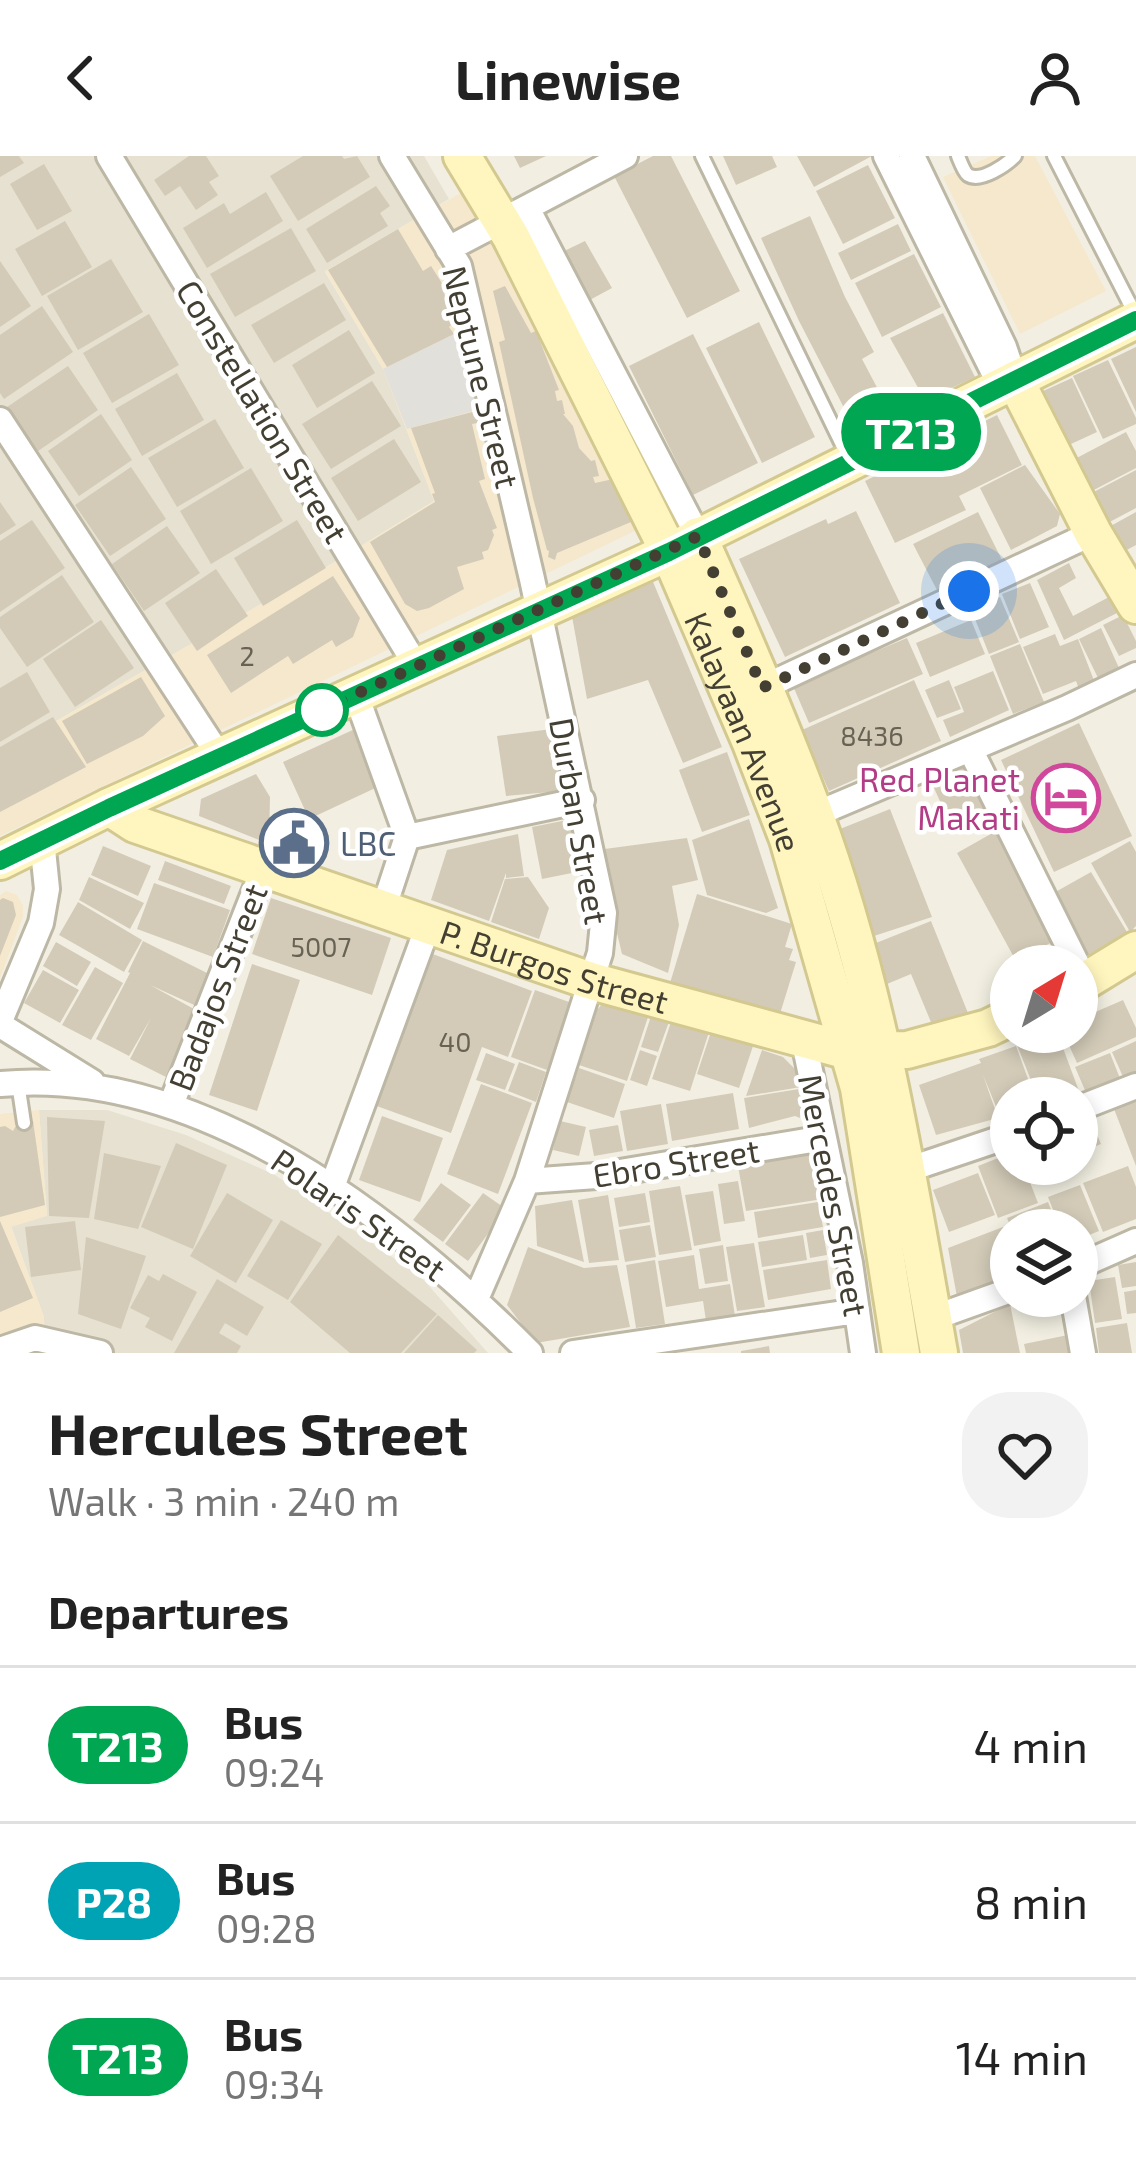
<!DOCTYPE html>
<meta charset="utf-8">
<style>
body{margin:0;font-family:"Exo 2",sans-serif;background:#f2f2f2;color:#222;height:100vh;display:flex;flex-direction:column;font-size:45px;white-space:nowrap}
*{box-sizing:border-box;margin:0}
p{font-size:39px;color:#767676}
.icon{flex:none;width:66px;height:66px;fill:none;stroke:currentColor;stroke-width:2;stroke-linecap:round;stroke-linejoin:round}
.map{position:relative;height:1197px;overflow:hidden}
.details{display:flex;flex-direction:column;background:#fff;flex:1}
.details>*{flex:none}
.badge{padding:0 24px;border-radius:39px;font-size:42px;line-height:78px}
.needle{width:78px;rotate:38deg}
.controls{position:absolute;left:990px;top:789px;display:grid;gap:24px}
.controls a{display:grid;place-items:center;width:108px;height:108px;border-radius:50%;background:#fff;box-shadow:0 6px 18px #0003;font-size:60px}
.you{position:absolute;width:60px;height:60px;margin:-30px;border:9px solid #fff;border-radius:50%;background:#1a73e8;box-shadow:0 0 0 18px #1a73e833}
.map>.badge{position:absolute;translate:-50% -50%;box-shadow:0 0 0 6px #fff}
h2{padding:0 48px;font-size:45px;line-height:108px}
.round{display:grid;place-items:center;flex:none;width:126px;height:126px;border-radius:48px;background:#f2f2f2}
.summary{display:flex;align-items:center;justify-content:space-between;height:204px;padding:0 48px}
h1{font-size:57px;font-weight:700;line-height:90px}
ul{padding:0;list-style:none}
li{display:flex;align-items:center;gap:36px;height:156px;padding:0 48px;border-top:3px solid #e0e0e0}
li div{flex:1}
li b{display:block;font-size:45px}
li em{font-style:normal}
li .badge{min-width:132px;font-weight:700;text-align:center}
header{display:flex;justify-content:space-between;align-items:center;height:156px;padding:0 48px;background:#fff;font-size:54px;font-weight:700}
.map>svg:first-child{display:block}
.residential{fill:#e6e1d0}
.commercial{fill:#f5e8cc}
.parking{fill:#e2e0db}
.building{fill:#d3cbb8}
.lines{fill:none;stroke-linecap:round;stroke-linejoin:round}
.lane-casing{stroke:#bdb7a5;stroke-width:18}
.street-casing{stroke:#bdb7a5;stroke-width:30}
.secondary-casing{stroke:#d3c990;stroke-width:42}
.lane{stroke:#fff;stroke-width:12}
.street{stroke:#fff;stroke-width:24}
.secondary{stroke:#fff6bf;stroke-width:36}
.line-casing{stroke:#fff;stroke-width:27}
.line{stroke:#00a651;stroke-width:18}
.walk{stroke:#433f33;stroke-width:12;stroke-dasharray:0 21.6}
.stop-dot{fill:#fff;stroke:#00a651;stroke-width:6}
.labels{text-anchor:middle;dominant-baseline:central;stroke-width:9;stroke-linejoin:round;paint-order:stroke}
.number-label{font-size:27px;fill:#676254}
.street-label{font-size:33px;fill:#433f33;stroke:#fff}
.hotel-label{font-size:33px;fill:#b23c85;stroke:#fff;text-anchor:end}
.service-label{font-size:33px;fill:#4e5e75;stroke:#fff;text-anchor:start}
</style>
<header><svg class="icon" aria-label="back" viewBox="0 0 24 24"><path d="M15 5l-7 7 7 7"/></svg>Linewise<svg class="icon" aria-label="person" viewBox="0 0 24 24"><circle cx="12" cy="8" r="4"/><path d="M4 21q1-7 8-7t8 7"/></svg></header>
<div class="map">
<svg width="1136" height="1197" viewBox="0 0 1136 1197">
<rect width="100%" height="100%" fill="#f2efe2"/>
<!-- residential -->
<path class="residential" d="M0,0H424L449,43L325,116L383,213L434,345L333,407L0,597Z
M39,954H107L186,979L275,1019L422,1122L488,1197H45L44,1161L11,1070L47,1059Z"/>
<!-- commercial -->
<path class="commercial" d="M991,0H1035L1106,135L1020,178L943,21Z
M466,34L500,93L641,372L0,680V597L333,407L434,345L383,213L325,115Z
M6,735L17,739L23,750V761L0,822V739Z
M39,954L47,1060L11,1071L44,1161L45,1197H0V958Z"/>
<!-- parking -->
<path class="parking" d="M462,174L481,253L407,273L383,213Z"/>
<!-- building -->
<path class="building" d="M0,0H19L24,7L0,21Z
M189,0H206L219,20L209,26L218,39L196,54L180,30L165,40L154,24Z
M303,0H342L344,3L357,0L370,21L298,65L270,20Z
M514,0H546L520,12Z
M653,0H671L740,135L687,162L614,20Z
M723,0H772L777,11L736,29Z
M797,0H872L814,31Z
M44,8L72,55L37,74L10,28Z
M868,9L895,62L843,88L816,35Z
M376,30L390,50L380,57L388,70L327,107L306,73Z
M266,36L283,65L207,112L183,72L224,47L230,58Z
M810,60L845,141L874,196L862,203L891,258L856,275L799,165L761,82Z
M65,65L92,111L42,140L15,93Z
M898,68L911,95L851,124L838,97Z
M291,72L316,115L235,161L210,118Z
M398,73L423,115L431,110L445,132L443,134L447,146V160L451,169L449,171L454,178L387,211L328,114Z
M585,85L612,132L586,146L558,98Z
M914,98L941,151L882,181L855,127Z
M111,103L143,156L78,194L47,140Z
M0,105L31,150L0,171Z
M324,127L346,164L274,207L251,169Z
M505,130L531,177L536,175L559,234L555,235L557,245L562,244L565,258H563L573,270L579,292L591,305L595,304L599,320L593,321L595,327L618,322L621,328L615,331L631,366L557,397L555,404L548,401L549,395L547,394L533,342L499,186L505,184L493,135Z
M42,150L73,196L4,243L0,237V179Z
M943,157L975,221L925,244L890,182Z
M149,158L179,209L112,247L83,197Z
M759,166L815,281L762,307L706,192Z
M349,174L375,217L317,252L292,209Z
M693,178L758,307L693,339L629,210Z
M1136,191V256L1111,203Z
M1108,204L1136,262V268L1103,283L1073,220Z
M68,210L98,254L38,295L7,251Z
M177,217L204,264L142,300L115,253Z
M1072,222L1097,276L1058,294L1032,240Z
M372,225L401,270L331,313L302,268Z
M480,254L483,266L472,268L485,323L479,325L497,372L492,374L494,379L488,394L482,396L484,403L457,411L464,433L429,452L417,455L405,448L370,386L435,346L432,338L435,337L411,272Z
M101,258L132,304L79,340L48,295Z
M997,259L1022,309L959,340L966,354L895,387L865,325Z
M215,263L244,312L177,351L148,302Z
M1126,276L1136,295V312L1088,337L1071,305Z
M394,283L421,326L358,365L331,322Z
M1025,309L1060,358L1057,370L1011,394L980,332Z
M131,311L166,363L110,400L75,349Z
M251,312L283,365L211,408L180,355Z
M1136,314V352L1104,369L1088,339Z
M0,346L16,369L0,379Z
M856,355L900,447L785,501L739,403L826,363L828,368Z
M978,356L1002,404L938,436L913,388Z
M1136,356V389L1121,397L1107,372Z
M32,364L65,412L0,456V385Z
M297,364L326,412L263,450L234,402Z
M167,370L200,417L144,455L112,408Z
M1069,407L1076,422L1059,432L1073,460L1109,441L1119,456L1064,484L1037,424Z
M216,413L248,460L197,495L165,447Z
M62,419L94,466L27,511L0,472V461Z
M333,420L360,462L353,481L336,491L332,484L293,508L288,500L231,537L207,499Z
M651,421L722,591L683,607L648,524L587,543L571,455Z
M1030,427L1049,471L1020,483L1002,438Z
M1000,441L1019,486L989,498L971,453Z
M1123,459L1136,485V492L1119,500L1103,469Z
M101,464L134,512L75,551L43,503Z
M971,464L985,498L930,521L916,487Z
M1101,472L1119,512L1098,522L1079,483Z
M1055,478L1060,490L1078,483L1095,527L1079,533L1076,525L1043,538L1023,491Z
M907,482L923,518L809,567L793,530Z
M1020,488L1044,546L1013,558L990,500Z
M993,515L1009,554L950,581L943,564L964,556L954,531Z
M27,516L50,556L0,586V532Z
M141,521L165,560L143,580L87,608L62,565Z
M914,524L941,585L829,635L802,574Z
M949,524L961,553L937,562L925,534Z
M53,561L86,611L0,656V591Z
M1079,567L1132,680L1054,716L1001,604Z
M357,572L384,628L309,663L283,606Z
M552,573L562,635L506,640L497,580Z
M727,596L750,659L702,676L679,614Z
M971,606L991,653L951,670L930,623Z
M256,618L270,641L269,688L199,660L201,643Z
M890,653L932,761L874,780L835,675Z
M572,663L582,715L542,723L532,671Z
M749,663L778,752L766,757L707,739L692,684Z
M996,675L1056,784L1016,805L957,697Z
M518,678L524,720L506,722V717L489,765L431,744L447,694Z
M687,682L698,724L672,730L679,769L668,817L622,798L597,694Z
M1130,685L1136,696V770L1130,776L1091,707Z
M103,690L151,710L138,740L91,719Z
M165,705L231,730L224,748L158,724Z
M1091,716L1127,776L1086,800L1050,739Z
M89,721L144,747L130,773L79,744Z
M528,721L549,752L539,783L491,766L505,723Z
M154,727L230,754L213,801L137,773Z
M697,738L792,768L785,791L793,793L789,804L796,806L779,861L670,827Z
M3,742L13,746L16,759L0,800V744Z
M271,742L391,782L372,839L252,798Z
M78,746L142,784L124,816L59,779Z
M931,765L968,857L933,871L911,818L887,828L871,789Z
M143,785L217,822L203,853L150,829L205,859L172,924L130,903L151,862L129,900L96,883L130,817L128,816Z
M56,786L91,806L77,830L43,810Z
M430,797L532,835L508,901L482,891L451,977L374,949Z
M252,808L300,824L257,955L209,939Z
M95,811L123,827L91,884L62,869Z
M43,814L79,834L60,867L24,847Z
M535,834L572,847L547,914L511,901Z
M1123,844L1136,872V881L1077,907L1063,876H1077V864Z
M603,847L649,858L627,925L579,909L597,854Z
M652,857L670,863L658,896L641,891Z
M672,863L709,876L690,935L652,923Z
M711,876L753,890L739,932L697,918Z
M1051,876H1057L1079,935L1060,942H1038L1017,889Z
M1136,885V918L1124,923L1112,896Z
M1016,890L1035,942H1011V961L1002,965L983,919L998,962L936,979L919,929L981,907L979,903Z
M640,894L657,900L647,930L630,924Z
M762,894L783,901L795,913L801,931L746,940Z
M486,897L515,908L505,934L476,924Z
M1110,897L1121,925L1087,939L1075,911Z
M519,906L546,916L536,946L508,935Z
M579,912L625,928L614,962L567,946Z
M481,928L532,947L498,1038L447,1018Z
M799,933L803,954L800,962L795,960L749,972L744,942Z
M733,937L739,973L672,985L666,948Z
M1136,945V1010L1114,953Z
M661,948L668,988L627,995L620,955Z
M1088,957L1101,988L1077,998V962Z
M382,960L443,982L420,1046L359,1024Z
M47,961L105,965L89,1062L49,1060Z
M33,965L45,1049L0,1061V971L5,970L13,975L17,968Z
M560,965L586,971L579,1000L553,994Z
M618,969L623,995L594,1000L589,974Z
M176,987L227,1009L193,1093L141,1071Z
M104,997L161,1010L138,1073L94,1063Z
M1011,997V1008H1023L1038,1047L998,1062L978,1010Z
M815,998L823,1043L746,1055L738,1010Z
M1128,1010L1136,1031V1063L1103,1076L1083,1027Z
M978,1017L995,1059L949,1076L933,1034Z
M738,1025L745,1065L724,1068L718,1028Z
M441,1027L471,1049L443,1086L413,1064Z
M1080,1029L1099,1075L1077,1084V1074H1061L1048,1041Z
M680,1030L692,1094L659,1099L649,1035Z
M713,1035L721,1085L694,1090L685,1039Z
M227,1037L273,1064L236,1127L190,1100Z
M483,1037L506,1053L468,1105L445,1088Z
M645,1037L650,1066L619,1071L614,1042Z
M608,1039L619,1104L589,1107L578,1044Z
M572,1044L584,1106L537,1090L535,1050Z
M818,1046L823,1071L758,1082L754,1056Z
M1048,1046L1059,1074H1012L1007,1062Z
M281,1064L322,1088L288,1144L247,1120Z
M0,1065L33,1142L0,1156Z
M75,1065L81,1114L31,1121L25,1071Z
M650,1069L656,1101L625,1106L619,1074Z
M1003,1071L1011,1092V1118L957,1141L948,1092Z
M823,1074L827,1099L810,1102L806,1077Z
M338,1079L437,1158L401,1197H350L290,1146Z
M803,1079L807,1104L762,1111L758,1086Z
M86,1081L146,1100L121,1173L78,1158Z
M754,1087L765,1151L737,1155L726,1091Z
M723,1089L728,1125L705,1128L699,1093Z
M528,1091L584,1112L617,1109L630,1171L536,1187L507,1149Z
M694,1099L699,1133L730,1128L735,1160L706,1165L703,1145L666,1151L658,1105Z
M655,1104L665,1168L636,1172L626,1109Z
M827,1104L831,1133L768,1144L763,1114Z
M1136,1106V1130L1122,1132L1118,1109Z
M163,1118L197,1136L172,1185L145,1171L150,1162L130,1152L148,1119L159,1125Z
M1115,1121L1122,1163L1095,1167L1089,1125Z
M217,1123L264,1151L247,1180L225,1167L219,1177L241,1190L237,1197H174Z
M1136,1134V1157L1127,1158L1124,1136Z
M1010,1148L1020,1197H963L959,1174Z
M438,1159L477,1194L474,1197H404Z
M1127,1167L1132,1197H1099L1096,1172Z
M1068,1179L1071,1197H1026L1024,1188Z
M769,1190L770,1197H741V1195Z"/>
<g class="lines">
<!-- lane casing -->
<g class="lane-casing">
<path id="lane" d="M702,0L848,301
M958,0C960,5 964,16 968,19C981,27 1007,8 1015,0
M1054,0L1135,158
M18,927L24,967"/>
</g>
<!-- street casing -->
<g class="street-casing">
<path id="street" d="M109,0L417,511
M392,0L459,110L532,423L604,757L600,797L527,1025L476,1143
M886,0L1001,231
M912,0L1004,191L1015,224
M527,52L698,380
M448,93L625,0
M0,264L220,601
M762,532L1093,377
M356,539L407,681L383,754
M970,593L1086,826
M814,659L1067,552L1136,519
M407,681L582,644
M0,865L41,767L47,733L42,684
M0,869L92,926
M803,881L850,1107L863,1197
M0,928C200,909 397,1063 530,1197
M171,949L263,714
M1077,953L1136,930
M904,1015L1011,979
M527,1025L596,1020L824,982
M332,1031L428,770
M1077,1111L1136,1085
M1073,1140L1083,1197
M933,1162L1011,1134
M0,1194L35,1182L100,1197
M573,1197L857,1155"/>
</g>
<!-- secondary casing -->
<g class="secondary-casing">
<g id="secondary">
<path id="s1" d="M462,0L511,81L669,396L751,587L788,683L859,932L901,1197"/>
<path d="M1015,224L1093,377L1136,449"/>
<path d="M698,380C739,471 779,564 814,657C878,830 907,1016 939,1197"/>
<path id="s2" d="M109,651L135,668L591,825L848,895L907,894L988,872L1011,861"/>
<path d="M0,705L109,651L669,396L1136,164"/>
<path d="M1077,830L1136,794"/>
</g>
</g>
<!-- lane -->
<use href="#lane" class="lane"/>
<!-- street -->
<use href="#street" class="street"/>
<!-- secondary -->
<use href="#secondary" class="secondary"/>
</g>
<g class="lines">
<!-- line casing -->
<g class="line-casing">
<path id="line" d="M0,705L109,652L669,396L1136,164"/>
</g>
<!-- line -->
<use href="#line" class="line"/>
<!-- walk -->
<path class="walk" d="M322,554L698,380L762,532L969,435"/>
</g>
<!-- icons -->
<defs>
<g id="hotel-ring" transform="scale(3.45)"><circle r="9.5" fill="#fff" stroke="#d1479c" stroke-width="1.5"/><path d="M-6-4.5h1.5V1H6V5H4.5V3h-9V5H-6ZM-4 0a1.8 1.8 0 1 1 3.6 0ZM.5 0V-2.5h3Q6-2.5 6 0Z" fill="#d1479c"/></g>
<g id="civic-ring" transform="scale(3.45)"><circle r="9.5" fill="#fff" stroke="#5c6f8a" stroke-width="1.5"/><path d="M-.6-6.5H3V-4.5H.6V-3L4-1V1h2V6H-6V1h2V-1L-.6-3ZM-1.2 2.5V6h2.4V2.5Z" fill="#5c6f8a"/></g>
</defs>
<g fill-rule="evenodd">
<use href="#hotel-ring" x="1066" y="642"/>
<use href="#civic-ring" x="294" y="687"/>
</g>
<!-- markers -->
<circle class="stop-dot" cx="322" cy="554" r="24"/>
<g class="labels">
<!-- number labels -->
<g class="number-label">
<text x="247" y="499">2</text>
<text x="872" y="579">8436</text>
<text x="321" y="790">5007</text>
<text x="455" y="885">40</text>
</g>
<!-- street labels -->
<g class="street-label">
<text transform="translate(482 221) rotate(76)">Neptune Street</text>
<text transform="translate(263 255) rotate(59)">Constellation Street</text>
<text stroke="none"><textPath href="#s1" startOffset="642">Kalayaan Avenue</textPath></text>
<text transform="translate(580 665) rotate(80)">Durban Street</text>
<text stroke="none"><textPath href="#s2" startOffset="474">P. Burgos Street</textPath></text>
<text transform="translate(217 831) rotate(-69)">Badajos Street</text>
<text transform="translate(676 1006) rotate(-9)">Ebro Street</text>
<text transform="translate(834 1039) rotate(79)">Mercedes Street</text>
<text transform="translate(359 1058) rotate(35)">Polaris Street</text>
</g>
<!-- hotel labels -->
<g class="hotel-label">
<text x="1020" y="623">Red Planet<tspan x="1020" dy="38">Makati</tspan></text>
</g>
<!-- service labels -->
<g class="service-label">
<text x="340" y="687">LBC</text>
</g>
</g>
</svg>
<div class="controls">
<a><svg class="needle" viewBox="-14 -14 28 28"><path d="M0-13l5 13h-10z" fill="#e53935"/><path d="M0 13l5-13h-10z" fill="#767676"/></svg></a>
<a><svg class="icon" aria-label="locate" viewBox="0 0 24 24"><circle cx="12" cy="12" r="6"/><path d="M12 2v4M12 18v4M2 12h4M18 12h4"/></svg></a>
<a><svg class="icon" aria-label="layers" viewBox="0 0 24 24"><path d="M12 4l9 5-9 5-9-5zM3 14l9 5 9-5"/></svg></a>
</div>
<div class="you" style="left:969px;top:435px"></div>
<b class="badge" style="left:911px;top:276px;background:#00a651;color:#fff">T213</b>
</div>
<section class="details">
<div class="summary"><div><h1>Hercules Street</h1><p>Walk · 3 min · 240 m</p></div><a class="round"><svg class="icon" aria-label="heart" viewBox="0 0 24 24"><path d="M12 20l-8-8c-3-5 5-10 8-4 3-6 11-1 8 4z"/></svg></a></div>
<h2>Departures</h2>
<ul>
<li><span class="badge" style="background:#00a651;color:#fff">T213</span><div><b>Bus</b><p>09:24</p></div><em>4 min</em></li>
<li><span class="badge" style="background:#00a3b4;color:#fff">P28</span><div><b>Bus</b><p>09:28</p></div><em>8 min</em></li>
<li><span class="badge" style="background:#00a651;color:#fff">T213</span><div><b>Bus</b><p>09:34</p></div><em>14 min</em></li>
</ul>
</section>
